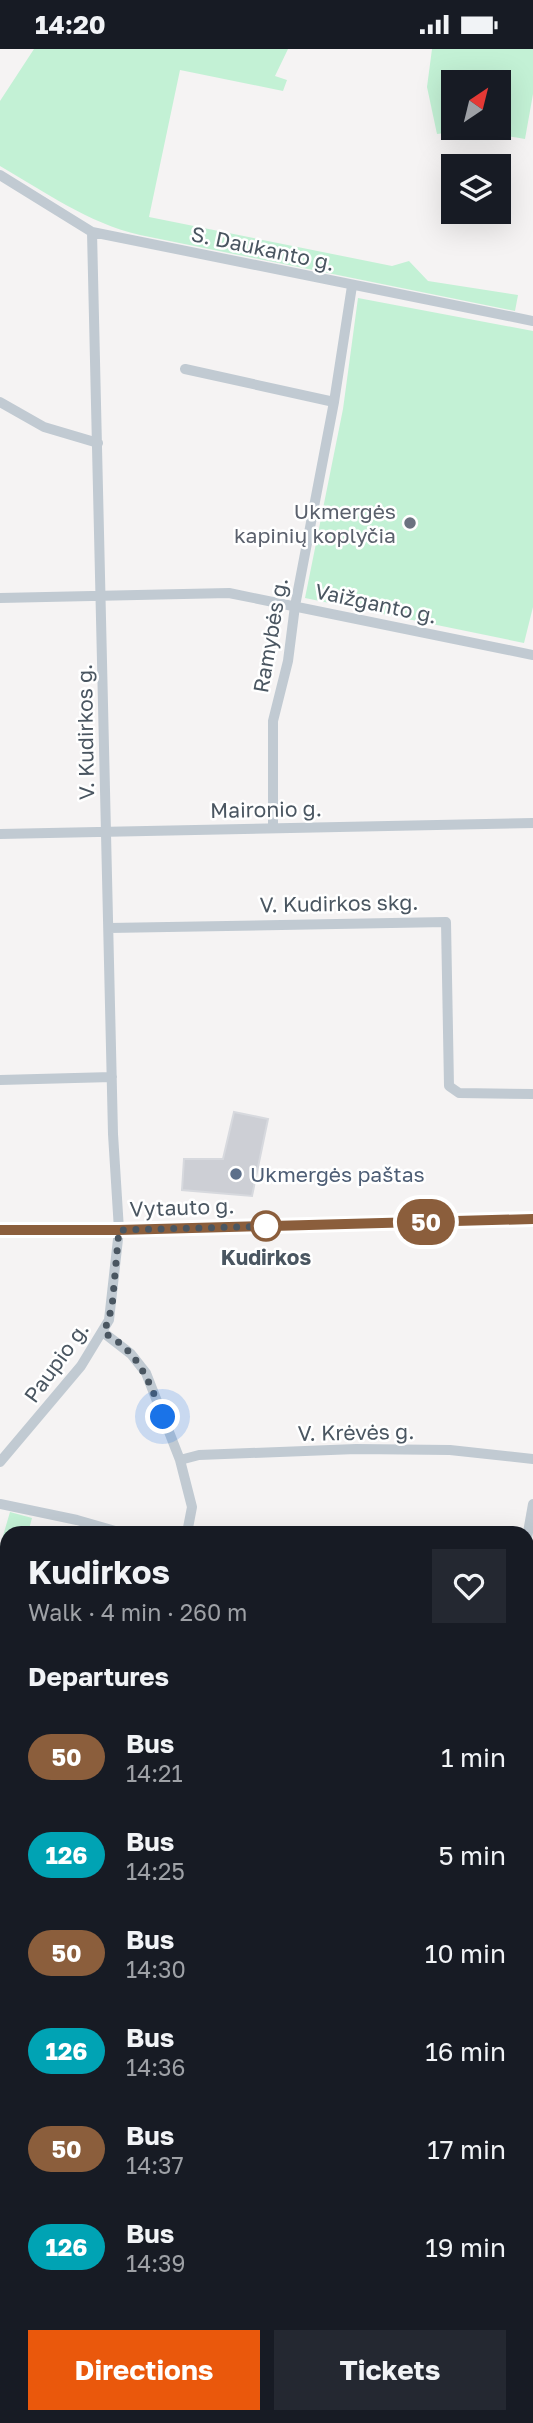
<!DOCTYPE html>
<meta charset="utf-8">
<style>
body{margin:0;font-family:"Golos Text",sans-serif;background:#242831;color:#f1f3f6;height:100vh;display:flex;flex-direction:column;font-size:26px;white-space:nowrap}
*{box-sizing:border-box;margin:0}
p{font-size:23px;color:#9ea1a6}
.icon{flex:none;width:38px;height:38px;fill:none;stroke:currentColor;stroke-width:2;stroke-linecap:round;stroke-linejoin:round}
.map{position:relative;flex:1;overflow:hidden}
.side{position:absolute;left:0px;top:1477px;width:534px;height:898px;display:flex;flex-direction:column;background:#171b24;border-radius:21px 21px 0 0;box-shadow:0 7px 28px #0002}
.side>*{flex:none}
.badge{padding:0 14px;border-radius:23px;font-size:24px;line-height:46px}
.needle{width:46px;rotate:35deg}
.fabs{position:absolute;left:441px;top:21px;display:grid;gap:14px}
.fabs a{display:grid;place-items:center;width:70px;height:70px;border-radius:0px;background:#171b24;box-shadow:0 7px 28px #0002;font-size:35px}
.you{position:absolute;width:35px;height:35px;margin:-18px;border:5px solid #fff;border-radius:50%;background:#1a73e8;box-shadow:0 0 0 10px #1a73e833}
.map>.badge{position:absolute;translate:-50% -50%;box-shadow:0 0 0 4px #fff}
h2{padding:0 28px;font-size:26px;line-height:63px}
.round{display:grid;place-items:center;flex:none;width:74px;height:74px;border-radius:0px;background:#242831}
.summary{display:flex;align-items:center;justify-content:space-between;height:119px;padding:0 28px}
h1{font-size:33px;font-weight:700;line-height:52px}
.primary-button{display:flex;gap:14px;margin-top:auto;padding:14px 28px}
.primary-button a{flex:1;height:80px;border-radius:0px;background:#ea580c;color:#fff;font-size:28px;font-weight:700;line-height:80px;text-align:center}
.primary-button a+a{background:#242831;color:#f1f3f6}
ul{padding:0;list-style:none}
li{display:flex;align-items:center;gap:21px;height:98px;padding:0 28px}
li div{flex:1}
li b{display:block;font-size:26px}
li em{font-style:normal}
li .badge{min-width:77px;font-weight:700;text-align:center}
.status{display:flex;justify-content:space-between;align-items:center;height:49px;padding:0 35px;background:#171b24;direction:ltr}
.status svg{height:19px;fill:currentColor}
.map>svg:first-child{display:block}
.green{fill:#c3f1d5;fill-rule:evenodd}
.water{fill:#90daee}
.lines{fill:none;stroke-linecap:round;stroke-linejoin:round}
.stream{stroke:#90daee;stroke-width:2.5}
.building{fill:#cdcfd5;stroke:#d7d9de;stroke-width:2}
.minor{stroke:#c1cad2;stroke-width:10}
.major{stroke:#b3c2d1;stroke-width:14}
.line-casing{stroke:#fff;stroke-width:16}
.line{stroke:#8b5e3c;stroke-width:10}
.walk{stroke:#4a5661;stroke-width:7;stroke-dasharray:0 12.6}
.worship-dot{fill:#6b7280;stroke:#fff;stroke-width:2.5}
.service-dot{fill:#5c6f8a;stroke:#fff;stroke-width:2.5}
.stop-dot{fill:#fff;stroke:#8b5e3c;stroke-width:3.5}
.labels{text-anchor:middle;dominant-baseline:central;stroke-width:5;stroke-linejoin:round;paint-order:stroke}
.street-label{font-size:21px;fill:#4a5661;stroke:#fff}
.worship-label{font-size:21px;fill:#5b616d;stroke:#fff;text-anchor:end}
.service-label{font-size:21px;fill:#4e5e75;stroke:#fff;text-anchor:start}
.stop-label{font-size:21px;font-weight:bold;fill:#4a5661;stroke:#fff}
</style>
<div class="status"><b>14:20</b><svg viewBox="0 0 49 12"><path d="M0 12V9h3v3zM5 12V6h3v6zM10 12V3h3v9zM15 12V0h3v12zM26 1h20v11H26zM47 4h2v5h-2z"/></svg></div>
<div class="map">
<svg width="533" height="2374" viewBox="0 0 533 2374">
<rect width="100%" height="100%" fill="#f5f3f3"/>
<!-- green -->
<path class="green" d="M34,0H288L275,27L287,31L283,42L180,21L149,168L392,217L409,212L428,232L518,246L515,262L140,186C88,174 45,143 0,117V52Z
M432,0H533V45L525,90C496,85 466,81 437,85L427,38ZM453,33H499V79H453Z
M358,249L533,282V558L524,594L305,549L343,360Z
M10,1463L32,1469L28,1484H7V1628L0,1625V1497Z
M0,1683L7,1687V1942H0Z
M0,1959H7V2368H517L532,2374H0Z
M527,2023L533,2024V2253L527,2262Z"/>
<!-- water -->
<path class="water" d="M527,1751L533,1755V1833L527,1832Z"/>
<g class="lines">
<!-- stream -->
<path class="stream" d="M0,1750L7,1748"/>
</g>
<!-- building -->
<path class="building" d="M234,1063L268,1070L252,1147L182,1141L184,1110H223Z"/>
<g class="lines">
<!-- minor -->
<path class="minor" d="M0,126L92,183L533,272
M185,320L334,353
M0,353L44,378L98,394
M0,549L229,544L533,606
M273,779V672L288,612L295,557L334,353L352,237
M0,785L533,774
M109,879L446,873L449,1037L459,1044L533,1045
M0,1031L112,1028
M104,1284L131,1305L146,1324L180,1411L192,1458L187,1484
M180,1411L199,1406L356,1400L450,1401L533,1410
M0,1413L81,1317L109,1271L119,1181L113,1085L92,183
M0,1455L77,1471L122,1484
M527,1489L533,1455
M527,1511L533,1508
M527,1607L533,1613
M0,1949L7,1950"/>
<!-- major -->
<path class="major" d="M0,1181H119L533,1170"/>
</g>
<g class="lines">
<!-- line casing -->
<g class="line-casing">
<path id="line" d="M0,1181H119L533,1170"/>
</g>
<!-- line -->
<use href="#line" class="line"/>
<!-- walk -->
<path class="walk" d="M163,1368C150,1334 138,1301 104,1284L112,1258L119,1181L278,1177H266"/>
</g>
<!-- markers -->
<circle class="worship-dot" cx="410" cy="474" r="7"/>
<circle class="service-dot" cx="236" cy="1125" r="7"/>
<circle class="stop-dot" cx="266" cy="1177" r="14"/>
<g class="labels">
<!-- street labels -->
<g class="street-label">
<text transform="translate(263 199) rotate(12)">S. Daukanto g.</text>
<text transform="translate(376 554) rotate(12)">Vaižganto g.</text>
<text transform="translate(270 586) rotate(-80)">Ramybės g.</text>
<text transform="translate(85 683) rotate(-91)">V. Kudirkos g.</text>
<text transform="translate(266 760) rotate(-1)">Maironio g.</text>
<text transform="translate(339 854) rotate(-1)">V. Kudirkos skg.</text>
<text transform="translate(182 1158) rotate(-2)">Vytauto g.</text>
<text transform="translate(56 1313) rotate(-54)">Paupio g.</text>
<text transform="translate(356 1383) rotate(-1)">V. Krėvės g.</text>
</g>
<!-- worship labels -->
<g class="worship-label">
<text x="396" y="462">Ukmergės<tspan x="396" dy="24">kapinių koplyčia</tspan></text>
</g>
<!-- service labels -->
<g class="service-label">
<text x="250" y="1125">Ukmergės paštas</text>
</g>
<!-- stop labels -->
<g class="stop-label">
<text x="266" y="1208">Kudirkos</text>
</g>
</g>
</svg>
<div class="fabs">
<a><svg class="needle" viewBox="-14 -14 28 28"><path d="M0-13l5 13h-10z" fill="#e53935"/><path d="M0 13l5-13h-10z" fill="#9ea1a6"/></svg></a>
<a><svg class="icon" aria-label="layers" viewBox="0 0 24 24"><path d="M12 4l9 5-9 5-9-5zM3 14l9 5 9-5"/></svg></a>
</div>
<div class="you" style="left:163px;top:1368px"></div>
<b class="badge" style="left:426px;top:1173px;background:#8b5e3c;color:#fff">50</b>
<section class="side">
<div class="summary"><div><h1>Kudirkos</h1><p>Walk · 4 min · 260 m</p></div><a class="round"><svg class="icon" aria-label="heart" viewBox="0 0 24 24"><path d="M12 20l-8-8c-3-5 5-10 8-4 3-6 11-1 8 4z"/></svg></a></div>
<h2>Departures</h2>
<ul>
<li><span class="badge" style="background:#8b5e3c;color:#fff">50</span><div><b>Bus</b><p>14:21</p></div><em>1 min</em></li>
<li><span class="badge" style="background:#00a3b4;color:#fff">126</span><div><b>Bus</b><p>14:25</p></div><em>5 min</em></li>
<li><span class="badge" style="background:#8b5e3c;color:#fff">50</span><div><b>Bus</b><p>14:30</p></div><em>10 min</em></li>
<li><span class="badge" style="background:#00a3b4;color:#fff">126</span><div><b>Bus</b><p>14:36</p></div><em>16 min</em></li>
<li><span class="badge" style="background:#8b5e3c;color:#fff">50</span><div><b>Bus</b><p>14:37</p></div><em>17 min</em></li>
<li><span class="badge" style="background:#00a3b4;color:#fff">126</span><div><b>Bus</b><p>14:39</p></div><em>19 min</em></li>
</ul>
<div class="primary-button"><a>Directions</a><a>Tickets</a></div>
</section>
</div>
